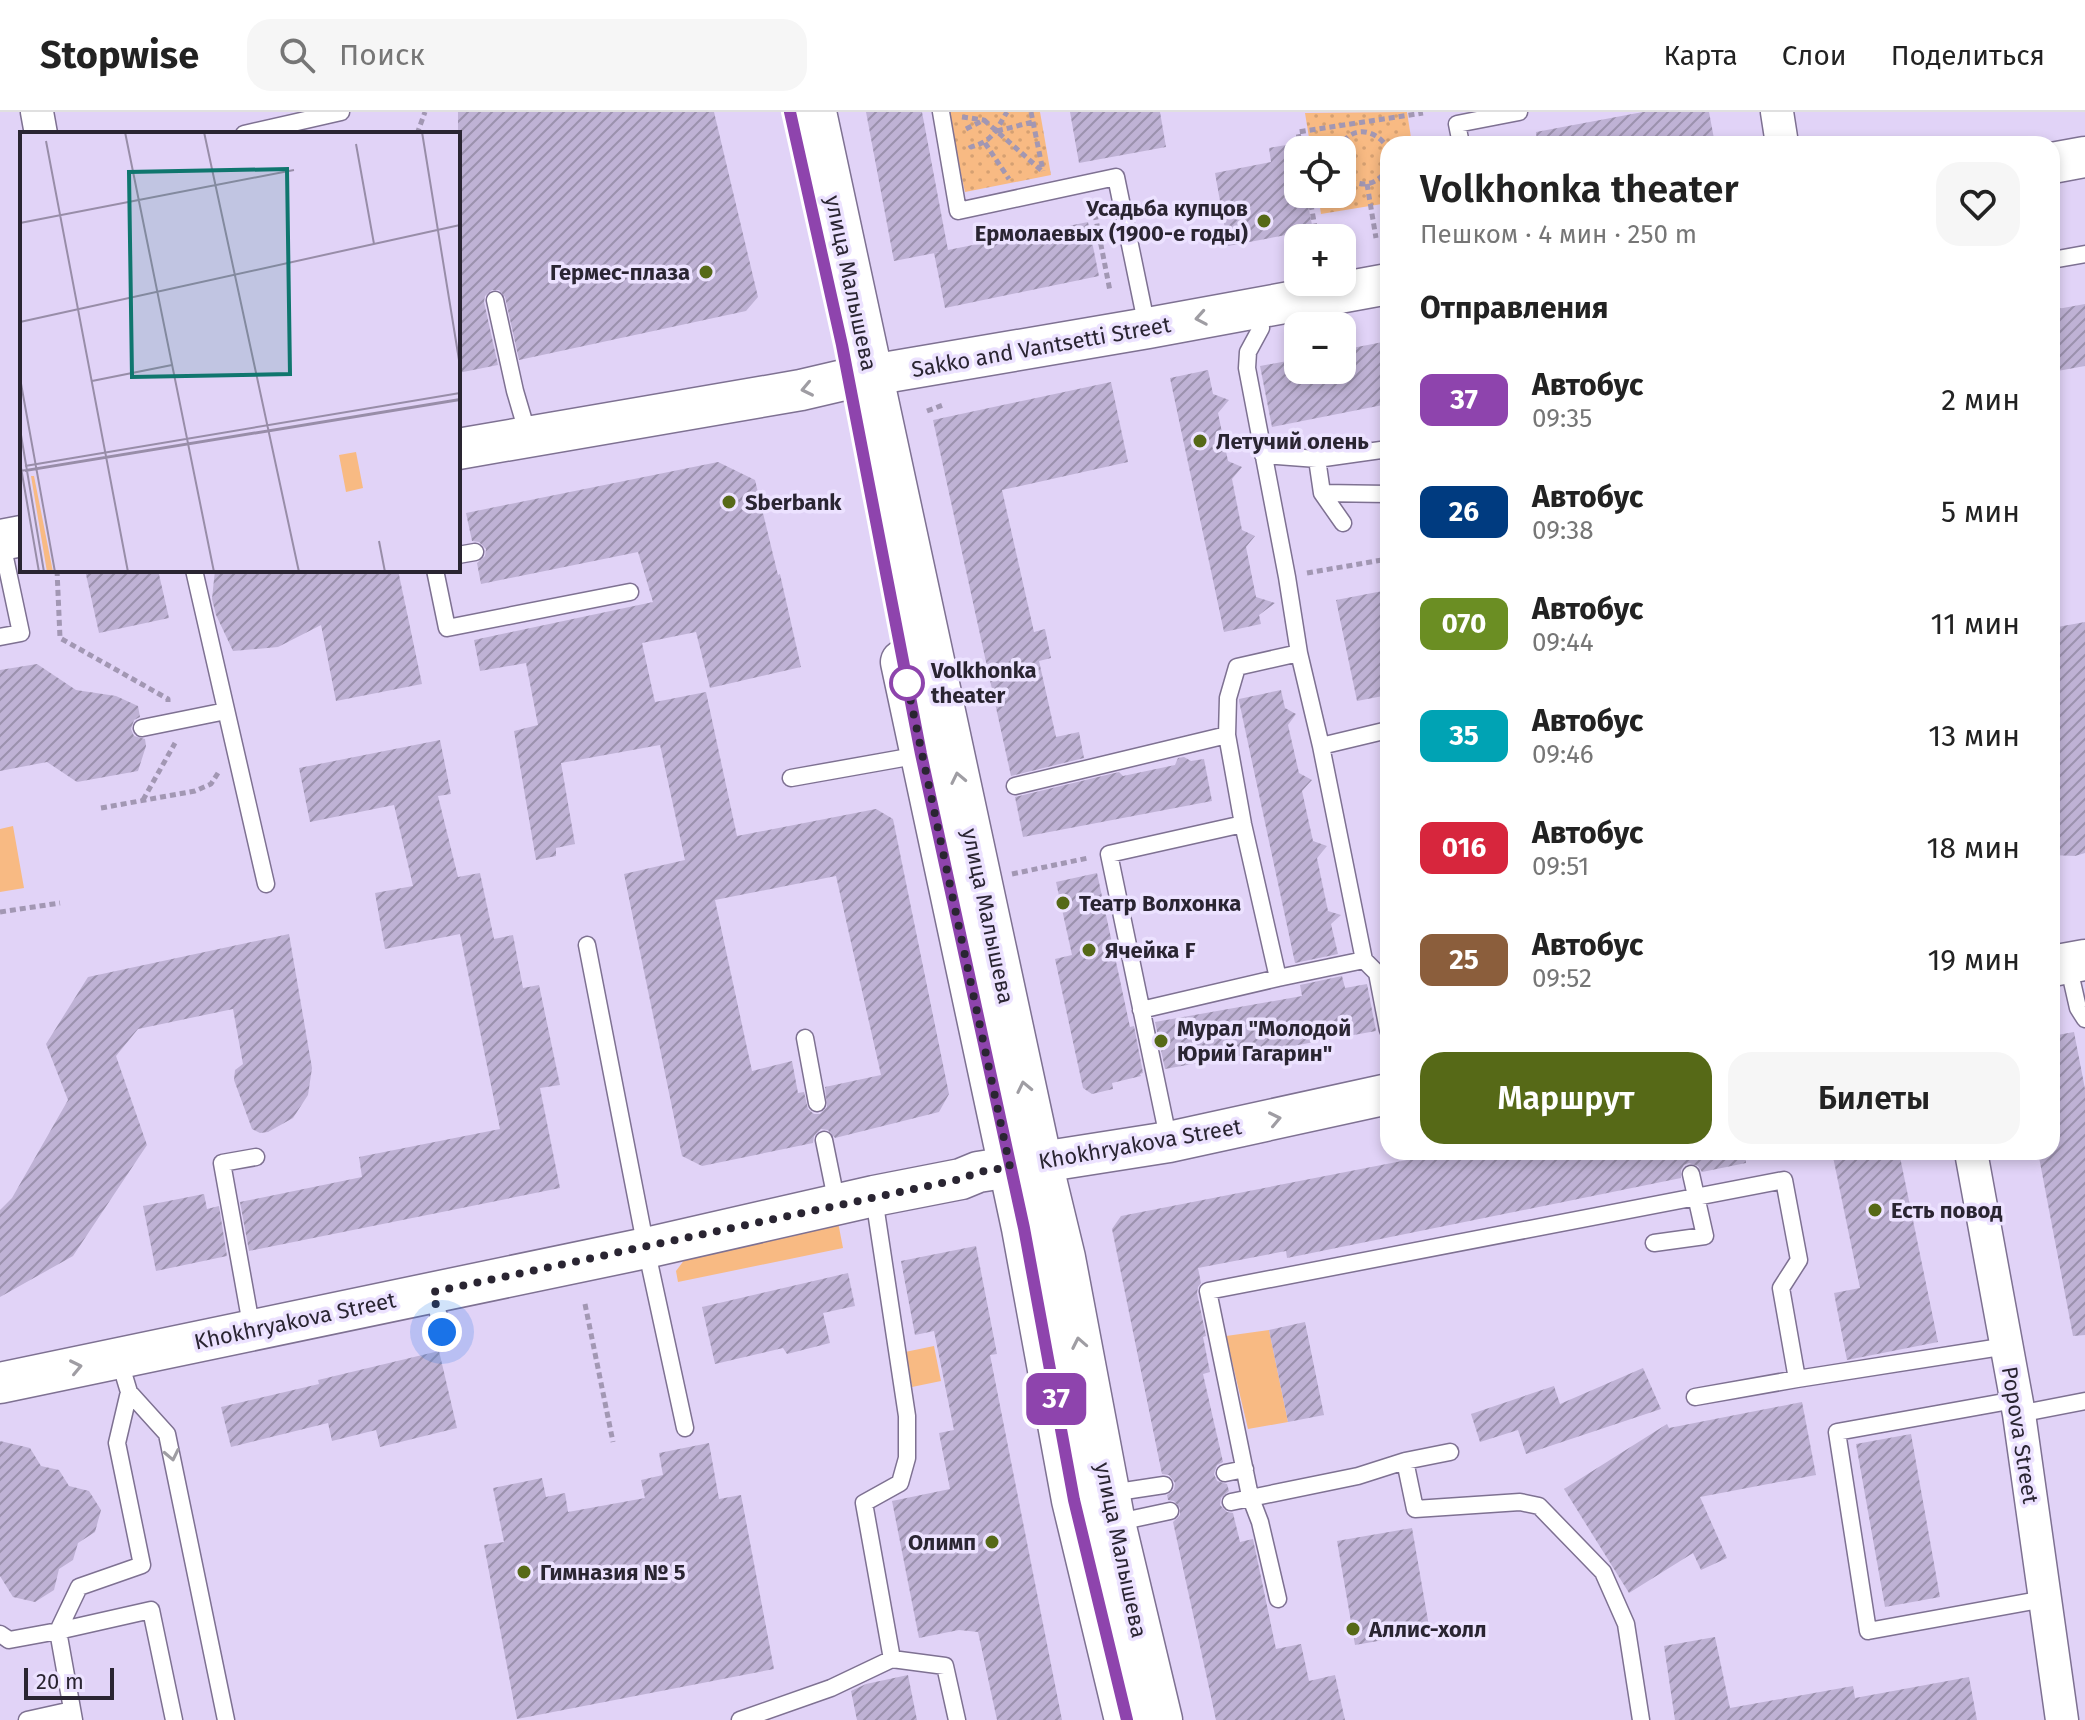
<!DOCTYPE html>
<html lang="ru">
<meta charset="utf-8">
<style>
body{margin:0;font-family:"Fira Sans",sans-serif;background:#f6f6f6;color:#222;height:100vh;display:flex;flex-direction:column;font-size:30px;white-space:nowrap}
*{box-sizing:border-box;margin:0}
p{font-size:26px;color:#767676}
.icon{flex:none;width:44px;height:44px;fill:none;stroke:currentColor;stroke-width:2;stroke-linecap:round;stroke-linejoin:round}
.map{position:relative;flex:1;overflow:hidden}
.side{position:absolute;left:1380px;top:24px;width:680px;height:1024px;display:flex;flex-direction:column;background:#fff;border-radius:24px;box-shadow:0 4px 12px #0003}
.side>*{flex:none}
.badge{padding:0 16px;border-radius:12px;font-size:28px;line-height:52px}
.controls{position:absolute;left:1284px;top:24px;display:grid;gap:16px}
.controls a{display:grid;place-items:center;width:72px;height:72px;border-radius:16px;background:#fff;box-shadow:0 4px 12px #0003;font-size:40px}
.scale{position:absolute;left:24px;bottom:20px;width:90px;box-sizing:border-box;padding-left:8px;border:4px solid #2a2532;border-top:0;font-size:22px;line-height:28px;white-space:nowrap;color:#2a2532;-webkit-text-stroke:6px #ece2ff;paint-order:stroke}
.you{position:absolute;width:40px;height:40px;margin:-20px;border:6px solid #fff;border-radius:50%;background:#1a73e8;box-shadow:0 0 0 12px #1a73e833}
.map>.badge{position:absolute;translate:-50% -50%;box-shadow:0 0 0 4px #fff}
h2{padding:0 40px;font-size:30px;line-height:72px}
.round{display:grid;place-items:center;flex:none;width:84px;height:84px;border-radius:24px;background:#f6f6f6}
.head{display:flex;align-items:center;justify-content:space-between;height:136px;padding:0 40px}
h1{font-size:38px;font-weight:600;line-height:60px}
.button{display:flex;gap:16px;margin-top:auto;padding:16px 40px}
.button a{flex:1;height:92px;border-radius:24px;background:#566917;color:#fff;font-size:32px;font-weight:600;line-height:92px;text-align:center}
.button a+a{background:#f6f6f6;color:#222}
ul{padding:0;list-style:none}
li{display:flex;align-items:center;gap:24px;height:112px;padding:0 40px}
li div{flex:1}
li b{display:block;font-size:30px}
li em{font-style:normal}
li .badge{min-width:88px;font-weight:700;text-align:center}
header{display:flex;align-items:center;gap:48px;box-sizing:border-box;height:112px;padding:0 40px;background:#fff;border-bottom:2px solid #e0e0e0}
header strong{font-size:38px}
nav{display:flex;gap:44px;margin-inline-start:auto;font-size:28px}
.search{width:560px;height:72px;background:#f6f6f6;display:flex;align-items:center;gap:20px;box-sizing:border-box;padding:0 28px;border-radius:24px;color:#767676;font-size:30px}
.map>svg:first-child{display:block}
.green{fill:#f8ba83}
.park{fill:url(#park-dots)}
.building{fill:url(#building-hatch);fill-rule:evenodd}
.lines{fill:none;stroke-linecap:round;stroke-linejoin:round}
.service-casing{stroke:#7e7192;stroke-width:19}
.minor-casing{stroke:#7e7192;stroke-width:35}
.tertiary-casing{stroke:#7e7192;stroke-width:43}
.secondary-casing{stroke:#7e7192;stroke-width:47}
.path{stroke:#a297b3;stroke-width:5;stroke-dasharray:6 4;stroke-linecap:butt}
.service{stroke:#fff;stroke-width:16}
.minor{stroke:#fff;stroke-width:32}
.tertiary{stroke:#fff;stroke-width:40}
.secondary{stroke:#fff;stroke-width:44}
.oneway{stroke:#9f9da3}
.line-casing{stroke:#fff;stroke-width:18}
.line{stroke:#8e44ad;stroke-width:12}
.walk{stroke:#2a2532;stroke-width:8;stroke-dasharray:0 14.4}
.poi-dot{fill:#566917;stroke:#ece2ff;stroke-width:3}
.stop-dot{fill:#fff;stroke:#8e44ad;stroke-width:4}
.labels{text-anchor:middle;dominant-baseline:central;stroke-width:7;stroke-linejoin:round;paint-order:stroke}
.poi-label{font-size:22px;font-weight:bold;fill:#2a2532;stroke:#ece2ff;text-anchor:start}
.street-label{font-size:22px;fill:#2a2532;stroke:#ece2ff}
.stop-label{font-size:22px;font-weight:bold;fill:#2a2532;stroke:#ece2ff;text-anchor:start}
.inset-road{fill:none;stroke:#988da8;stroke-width:2}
.view{fill:#0f766e;fill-opacity:0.15;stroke:#0f766e;stroke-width:4}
.inset-edge{fill:none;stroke:#2a2532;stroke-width:4}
</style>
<header>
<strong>Stopwise</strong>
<div class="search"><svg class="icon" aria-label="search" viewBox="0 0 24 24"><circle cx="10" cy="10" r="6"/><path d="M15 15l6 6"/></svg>Поиск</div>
<nav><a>Карта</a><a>Слои</a><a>Поделиться</a></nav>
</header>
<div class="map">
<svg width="2085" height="1608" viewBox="0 0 2085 1608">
<defs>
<pattern id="park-dots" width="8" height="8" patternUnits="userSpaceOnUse" patternTransform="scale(2)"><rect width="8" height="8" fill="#f8ba83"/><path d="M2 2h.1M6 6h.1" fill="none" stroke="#d5a072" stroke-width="1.8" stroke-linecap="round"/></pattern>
<pattern id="building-hatch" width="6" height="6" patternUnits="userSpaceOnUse" patternTransform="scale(2)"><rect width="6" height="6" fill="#bfb2d5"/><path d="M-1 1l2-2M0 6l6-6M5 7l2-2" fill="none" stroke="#9b91ad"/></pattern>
</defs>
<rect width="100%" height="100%" fill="#e1d3f7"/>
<!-- green -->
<path class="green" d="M13,714L24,776L0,780V717Z
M838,1110L843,1136L678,1170L676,1159L688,1143Z
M1269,1218L1288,1310L1248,1317L1226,1224Z
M934,1234L941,1269L912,1275L905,1240Z"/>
<!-- park -->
<path class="park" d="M947,0H1040L1051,63L965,80Z
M1407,0L1412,32H1388V91L1321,102L1318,82H1342V38H1311L1305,1Z"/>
<!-- building -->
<path class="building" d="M458,0H714L758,185L746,199L519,248L505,185L499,178H492L485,184L484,190L498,253L458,261Z
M866,0H922L948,138L1088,110L1099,164L945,196L934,141L940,140L894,149Z
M1070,0H1160L1166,35L1079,51Z
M1643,0H1709L1715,32H1537L1536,20Z
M1298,31V82H1306L1313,118L1228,134L1215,61L1271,50L1269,36Z
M2085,192V254L2052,260V198Z
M1388,229V292L1272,315L1260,254L1298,247V258H1342V238Z
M1208,258L1213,282L1229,288L1218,301L1228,349L1242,355L1232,367L1242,418L1255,424L1246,435L1256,485L1275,491L1259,503L1261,512L1224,520L1170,266Z
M1111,270L1128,350L1002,378L1034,520L1045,517L1051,546L1039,549L1056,625L1079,620L1084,646L1011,664L933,308Z
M718,350L755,368L778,463L780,462L801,555L710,576L696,520L642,531L655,590L706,580L737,724L876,697L893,707L949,982L939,1000L835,1026L828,1018L821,1017L814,1024L813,1031L702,1054L682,1044L624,762L685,748L660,633L561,651L575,732L556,736V744L536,748L514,619L538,613L526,551L480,559L474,528L653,490L638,440L481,472L477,451L485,444L486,437L479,430L472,429L466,401ZM836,764L881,963L825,975L827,995L820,1002H814L808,997L804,980L798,981L792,949L752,959L715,788Z
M85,458H158L169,506L99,521Z
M215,458H398L422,572L336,589L321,513L278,535L233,539L216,503L212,487Z
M1388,478V583L1357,589L1336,488Z
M2085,510V741L2075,744L2052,743V516Z
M37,552L76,578L116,584L138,594L140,605L134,608L131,617L134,624L145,627L146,634L138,659L77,670L47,650L0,659V558Z
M1281,578L1285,596L1296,602L1288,613L1299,661L1312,668L1302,679L1313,729L1327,734L1317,746L1328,799L1341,803L1331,812L1338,842L1295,851L1239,589V587Z
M440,628L451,682L438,684L458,765L480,761L494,827L513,823L523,876L539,873L560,973L540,976L560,1076L249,1139L240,1090L362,1065L359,1045L500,1017L460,822L385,837L375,781L413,774L394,693L310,710L299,656Z
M1184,645L1191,649L1204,647L1212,689L1023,725L1015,685L1119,660L1123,664L1175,653L1178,646Z
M1097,761L1130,915L1134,914L1143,961L1140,962L1141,964L1112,971L1113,977L1092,982L1083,976L1055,847L1072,843L1056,770Z
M289,822L312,956L308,983L293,1006L268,1020L260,1021L252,1017L234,968L235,958L243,952L233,897L138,917L116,944L147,1033L73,1144L0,1185V1098L12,1086L68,988L46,932L88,865Z
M1342,864L1345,876L1367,872L1376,919L1165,957L1155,910L1302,884L1300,873Z
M2074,920L2085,977V1223L2073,1224L2038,1040H2052V924Z
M1448,1040H1745L1746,1051L1702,1060L1698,1054L1689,1051L1684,1053L1681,1058V1066L1287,1146L1286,1139L1198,1156L1201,1171L1198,1175L1197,1181L1206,1224L1203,1225L1210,1260L1203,1262L1223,1350L1217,1353L1214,1362L1217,1369L1227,1372L1229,1379L1221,1386L1220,1393L1227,1400L1233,1401L1240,1430L1253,1427L1276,1537L1301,1532L1309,1569L1335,1563L1345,1608H1216L1173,1410L1180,1403V1396L1174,1389L1168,1388L1167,1383L1174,1378L1175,1371L1169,1363L1162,1362L1112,1117L1121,1104Z
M1832,1040H1899L1938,1230L1847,1248L1834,1181L1860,1176Z
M204,1082L207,1097L219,1094L227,1144L156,1159L143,1094Z
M976,1134L997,1242L990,1243L1062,1608H997L978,1520L959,1518L919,1526L892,1389L950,1377L939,1321L954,1318L934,1219L915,1223L901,1149Z
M848,1161L855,1194L823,1201L830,1231L787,1242L783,1236L715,1252L702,1195Z
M1305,1210L1324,1303L1288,1310L1269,1218Z
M439,1239L457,1316L380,1335L376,1318L332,1329L328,1311L231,1335L221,1295L319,1272L318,1268Z
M1643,1256L1661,1297L1526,1342L1518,1318L1480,1330L1471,1302L1554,1274L1560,1292Z
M1802,1290L1816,1363L1700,1385L1727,1446L1701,1458L1693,1441L1629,1481L1564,1377L1667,1312L1669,1316Z
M1911,1322L1940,1485L1885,1495L1856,1332Z
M0,1329L30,1336L41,1354L59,1358L69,1374L89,1379L101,1398L95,1420L78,1431L73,1448L59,1457L54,1478L35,1490L13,1485L0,1464Z
M709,1331L719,1387L741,1383L774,1557L517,1607L484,1433L504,1430L493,1376L542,1366L546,1385L565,1381L568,1400L645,1386L641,1368L663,1363L659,1341Z
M1412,1416L1430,1520L1355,1533L1337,1429Z
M1715,1525L1730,1596L1853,1574L1855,1586L1969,1565L1977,1608H1675L1664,1534Z
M908,1563L917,1608H857L851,1579L866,1572Z"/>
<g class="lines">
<!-- service casing -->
<g class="service-casing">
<path id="service" d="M941,0L958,99L1116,65L1147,215
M244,22L341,0
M1461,32L1457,12L1519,0
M2052,148L2085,142
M495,188L515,279L528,323
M1257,197L1261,216L1248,240L1247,256L1287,465L1299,541L1321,634L1364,848
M1263,343L1317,347L1388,337
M1317,347L1322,381L1343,411
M1322,381L1388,382
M458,443L475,440
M194,458L266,772
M435,458L447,516L630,480
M0,525L21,521L1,427
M142,616L226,599
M1321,634L1388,618
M791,666L920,643
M1015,674L1227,623
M587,833L646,1136L685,1316
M2068,852L2078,896L2085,907
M1278,866L1243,712L1227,623L1228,586L1237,555L1299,541
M1141,898L1278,866L1364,848L1377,861L1388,918
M805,926L817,991
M824,1028L837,1092
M1169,1030L1109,742L1243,712
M874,1086L907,1304V1346L900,1371L864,1391L892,1547L945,1554L957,1608
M1654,1131L1705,1124L1691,1062
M434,1182L442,1220
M252,1218L222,1051L256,1045
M129,1280L167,1322L226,1608
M1695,1285L1797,1267L2007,1234
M2015,1288L1837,1320L1868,1519L2044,1487
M2019,1302L2085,1289
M1405,1349L1415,1397L1520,1390L1539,1394L1603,1460L1626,1512L1641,1608
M1225,1361L1245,1357
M1111,1381L1164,1373
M1231,1390L1358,1364L1405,1349L1450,1340
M1114,1411L1170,1399
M1278,1487L1260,1410L1250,1384L1208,1179L1784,1068L1799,1148L1781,1176L1797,1267
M0,1522L9,1528L58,1519L79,1475L142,1453L117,1331L129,1280L119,1247
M27,1608L72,1598
M74,1608L58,1519L151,1498L174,1608
M740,1608L831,1576L892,1547"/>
</g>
<!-- minor casing -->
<g class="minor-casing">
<path id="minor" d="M37,0L41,22
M1777,0L1782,32
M1971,1040L2019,1302L2062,1608"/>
</g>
<!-- tertiary casing -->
<g class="tertiary-casing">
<path id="tertiary" d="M2052,51L2085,45
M458,337L801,278L848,267L1148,216L1388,172
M0,428L22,424
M2052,854L2085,848
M0,1271L646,1136L874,1084L961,1067L978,1060L1169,1030L1388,982"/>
</g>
<!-- secondary casing -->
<g class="secondary-casing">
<path id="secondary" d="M814,0L1040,1051L1063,1146L1113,1411L1160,1608
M903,550L1024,1116L1074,1388L1127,1608"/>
</g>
<!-- path -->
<path class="path" d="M1031,0L1043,59
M962,5L984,8
M966,17L984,8L1042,59
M997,19L1033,10
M417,22L425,0
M985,31L1009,67
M970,33L971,35C993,29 996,18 1007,0
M1301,38L1298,20L1423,1
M1339,38C1349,13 1374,15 1388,36
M1342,62C1359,77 1376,75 1388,56
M1367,72L1376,126
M1309,82L1317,126
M1093,92L1110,179
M927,299L943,293
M57,458L60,526L168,587V590
M1307,461L1388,447
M143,688L175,631
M101,696L195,679L211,672L218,661
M1012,762L1088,746
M0,800L60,791
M585,1192L613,1330"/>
<!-- service -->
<use href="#service" class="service"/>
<!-- minor -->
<use href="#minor" class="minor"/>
<!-- tertiary -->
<use href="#tertiary" class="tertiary"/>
<!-- secondary -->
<use href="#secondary" class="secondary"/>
</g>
<!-- one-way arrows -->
<defs><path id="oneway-chevron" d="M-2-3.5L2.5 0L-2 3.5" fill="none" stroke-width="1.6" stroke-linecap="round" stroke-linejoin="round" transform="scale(2)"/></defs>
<g class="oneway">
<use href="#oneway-chevron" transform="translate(1201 206) rotate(170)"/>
<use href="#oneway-chevron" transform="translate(807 277) rotate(168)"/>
<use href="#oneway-chevron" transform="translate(958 666) rotate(-102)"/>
<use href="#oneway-chevron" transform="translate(1024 975) rotate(-102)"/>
<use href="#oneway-chevron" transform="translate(1275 1007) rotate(-12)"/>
<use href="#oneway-chevron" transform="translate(1079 1231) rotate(-101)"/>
<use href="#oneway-chevron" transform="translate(76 1255) rotate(-12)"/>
<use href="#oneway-chevron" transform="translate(172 1343) rotate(78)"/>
</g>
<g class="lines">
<!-- line casing -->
<g class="line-casing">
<path id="line" d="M790,0L842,233L921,642L1024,1116L1074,1388L1127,1608"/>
</g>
<!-- line -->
<use href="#line" class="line"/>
<!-- walk -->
<path class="walk" d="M442,1220L433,1180L961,1067L978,1060L1010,1055L907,571"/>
</g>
<!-- markers -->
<g class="poi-dot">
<circle cx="1264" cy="109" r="8"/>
<circle cx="706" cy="160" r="8"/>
<circle cx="1200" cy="329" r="8"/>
<circle cx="729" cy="390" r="8"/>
<circle cx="1063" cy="791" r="8"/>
<circle cx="1089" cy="838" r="8"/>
<circle cx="1161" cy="929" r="8"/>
<circle cx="1875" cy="1098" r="8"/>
<circle cx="992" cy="1430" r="8"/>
<circle cx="524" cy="1460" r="8"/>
<circle cx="1353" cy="1517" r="8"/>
</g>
<circle class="stop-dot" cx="907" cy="571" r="16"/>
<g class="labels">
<!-- poi labels -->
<g class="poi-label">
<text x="1248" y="96" text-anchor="end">Усадьба купцов<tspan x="1248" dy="25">Ермолаевых (1900-е годы)</tspan></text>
<text x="690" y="160" text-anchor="end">Гермес-плаза</text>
<text x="1216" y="329">Летучий олень</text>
<text x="745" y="390">Sberbank</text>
<text x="1079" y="791">Театр Волхонка</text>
<text x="1105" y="838">Ячейка F</text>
<text x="1177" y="916">Мурал "Молодой<tspan x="1177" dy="25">Юрий Гагарин"</tspan></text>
<text x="1891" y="1098">Есть повод</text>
<text x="976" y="1430" text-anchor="end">Олимп</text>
<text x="540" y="1460">Гимназия № 5</text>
<text x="1369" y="1517">Аллис-холл</text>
</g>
<!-- street labels -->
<g class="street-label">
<text transform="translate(851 171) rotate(78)">улица Малышева</text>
<text transform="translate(1041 235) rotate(-10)">Sakko and Vantsetti Street</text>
<text transform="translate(988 804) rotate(78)">улица Малышева</text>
<text transform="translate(1140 1032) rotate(-10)">Khokhryakova Street</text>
<text transform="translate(295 1209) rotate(-12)">Khokhryakova Street</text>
<text transform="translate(2020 1323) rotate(81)">Popova Street</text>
<text transform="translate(1121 1438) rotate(78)">улица Малышева</text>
</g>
<!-- stop labels -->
<g class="stop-label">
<text x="931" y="558">Volkhonka<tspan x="931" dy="25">theater</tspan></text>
</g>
</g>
<!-- overview -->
<g transform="translate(20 20)">
<rect width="440" height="440" fill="#e1d3f7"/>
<path d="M336,320L343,356L326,360L319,323ZM11,344H14L33,440H27Z" fill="#f8ba83"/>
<path class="inset-road" d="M105,0L194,440M184,0L279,440M402,0L440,234M26,9L108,440M336,12L354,112M0,91L274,38M0,190L440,93M0,246L35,440M72,249L152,233M0,297L24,440M0,330L19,440M5,334L440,261M0,339L440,267M5,339L440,268M359,409L365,440"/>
<path class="view" d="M267,37L270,242L112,245L109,40Z"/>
<rect width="440" height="440" class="inset-edge"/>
</g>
</svg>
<div class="controls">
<a><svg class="icon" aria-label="locate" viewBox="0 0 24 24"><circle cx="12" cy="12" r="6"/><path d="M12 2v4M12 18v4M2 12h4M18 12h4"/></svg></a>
<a>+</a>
<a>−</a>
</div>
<div class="scale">20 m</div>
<div class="you" style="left:442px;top:1220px"></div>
<b class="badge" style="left:1056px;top:1287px;background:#8e44ad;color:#fff">37</b>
<section class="side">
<div class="head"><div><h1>Volkhonka theater</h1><p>Пешком · 4 мин · 250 m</p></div><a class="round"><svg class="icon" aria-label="heart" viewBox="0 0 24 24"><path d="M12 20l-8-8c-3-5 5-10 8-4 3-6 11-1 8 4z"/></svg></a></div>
<h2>Отправления</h2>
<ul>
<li><span class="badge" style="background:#8e44ad;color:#fff">37</span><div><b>Автобус</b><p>09:35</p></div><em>2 мин</em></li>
<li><span class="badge" style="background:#003b80;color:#fff">26</span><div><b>Автобус</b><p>09:38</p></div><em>5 мин</em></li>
<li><span class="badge" style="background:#6b8e23;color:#fff">070</span><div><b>Автобус</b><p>09:44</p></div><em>11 мин</em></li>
<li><span class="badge" style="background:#00a3b4;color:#fff">35</span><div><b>Автобус</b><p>09:46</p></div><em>13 мин</em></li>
<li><span class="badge" style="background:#d7263d;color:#fff">016</span><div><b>Автобус</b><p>09:51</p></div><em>18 мин</em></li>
<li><span class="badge" style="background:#8b5e3c;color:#fff">25</span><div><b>Автобус</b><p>09:52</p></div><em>19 мин</em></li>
</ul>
<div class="button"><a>Маршрут</a><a>Билеты</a></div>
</section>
</div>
